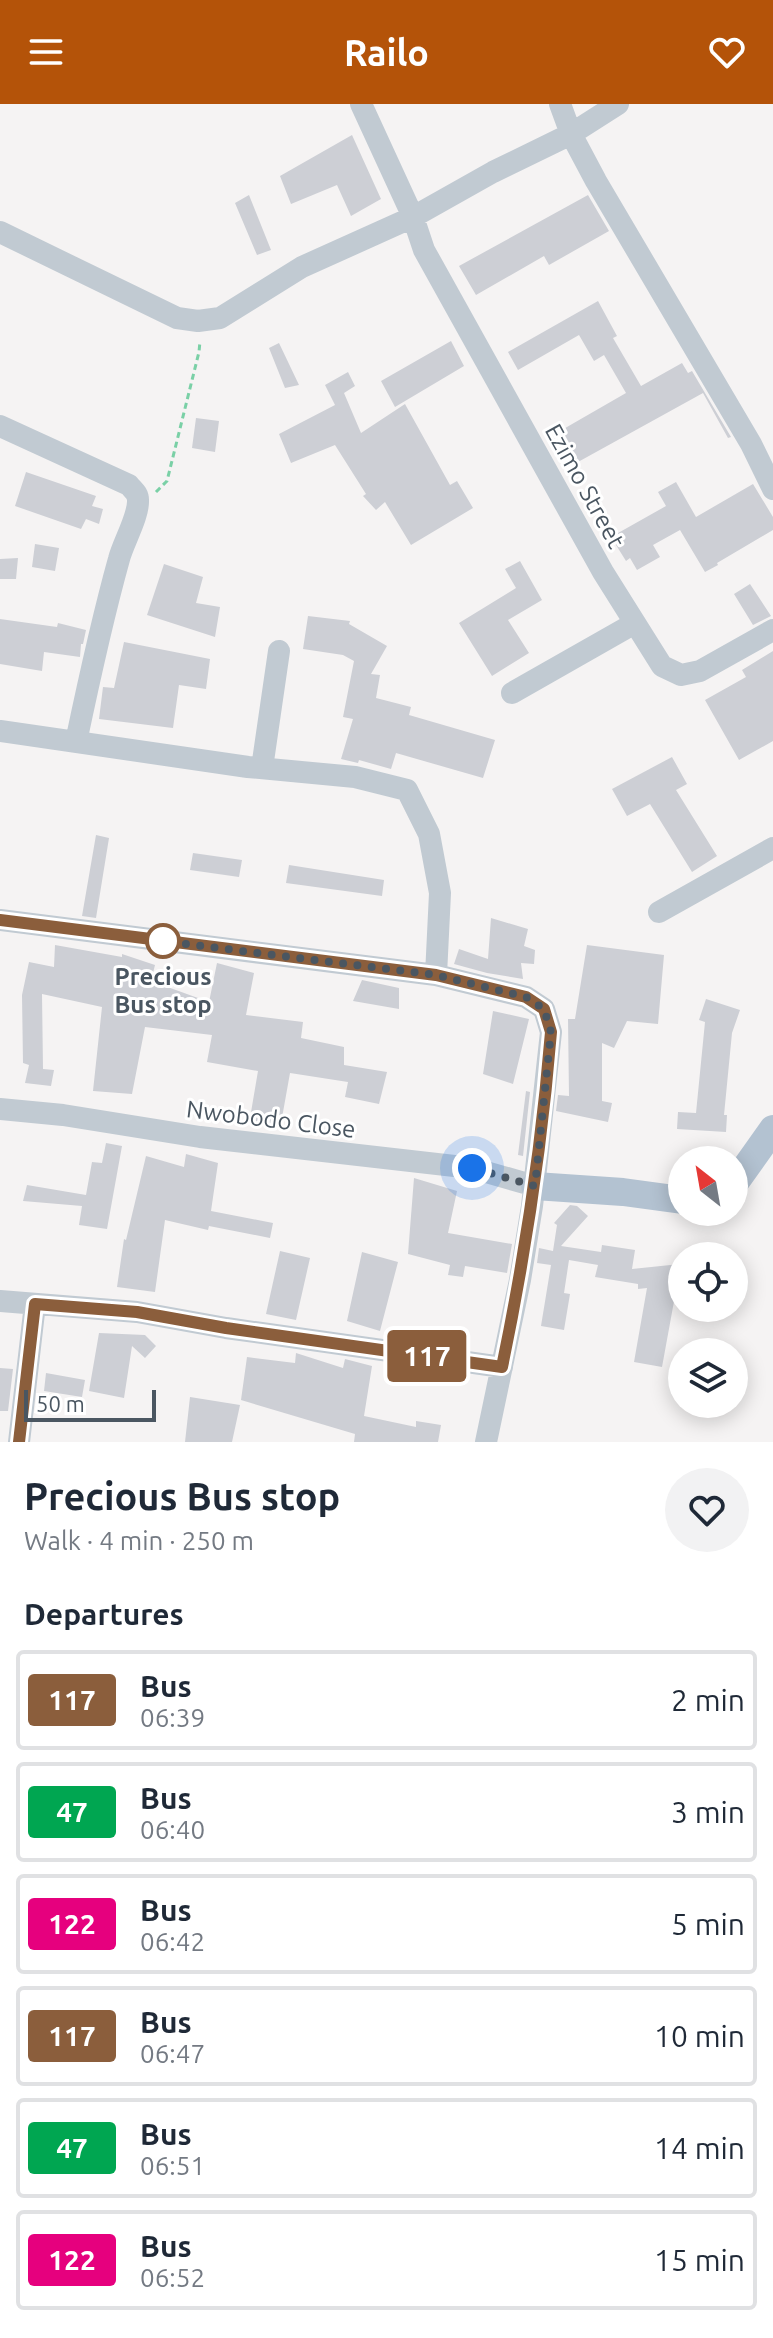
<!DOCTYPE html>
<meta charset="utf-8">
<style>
body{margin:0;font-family:Ubuntu,sans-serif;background:#f2f2f3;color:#1f2937;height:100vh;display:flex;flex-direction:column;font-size:30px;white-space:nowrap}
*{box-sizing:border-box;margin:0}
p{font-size:26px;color:#747a83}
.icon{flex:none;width:44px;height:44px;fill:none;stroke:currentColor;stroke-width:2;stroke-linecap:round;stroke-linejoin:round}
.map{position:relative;height:1338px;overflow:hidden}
.panel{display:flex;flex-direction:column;background:#fff;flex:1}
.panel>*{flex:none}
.badge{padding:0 16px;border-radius:6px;font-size:28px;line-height:52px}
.needle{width:52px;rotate:329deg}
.buttons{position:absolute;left:668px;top:1042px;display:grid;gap:16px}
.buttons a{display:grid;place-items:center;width:80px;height:80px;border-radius:50%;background:#fff;box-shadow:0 4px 20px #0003;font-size:40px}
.scale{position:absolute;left:24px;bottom:20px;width:132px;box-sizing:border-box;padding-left:8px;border:4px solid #4a5661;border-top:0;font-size:22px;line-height:28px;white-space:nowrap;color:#4a5661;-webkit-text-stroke:6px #fff;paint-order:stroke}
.you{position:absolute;width:40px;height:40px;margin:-20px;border:6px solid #fff;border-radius:50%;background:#1a73e8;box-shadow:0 0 0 12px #1a73e833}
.map>.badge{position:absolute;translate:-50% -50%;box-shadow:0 0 0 4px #fff}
h2{padding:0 24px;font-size:30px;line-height:72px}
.round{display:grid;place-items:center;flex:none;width:84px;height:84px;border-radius:42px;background:#f2f2f3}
.head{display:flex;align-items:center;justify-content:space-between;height:136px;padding:0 24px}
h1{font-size:38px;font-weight:700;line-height:60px}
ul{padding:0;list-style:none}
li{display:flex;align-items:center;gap:24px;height:100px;margin:0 16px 12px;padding:0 8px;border:4px solid #e0e1e3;border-radius:8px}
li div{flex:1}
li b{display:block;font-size:30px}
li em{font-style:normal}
li .badge{min-width:88px;font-weight:700;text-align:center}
header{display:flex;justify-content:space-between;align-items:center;height:104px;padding:0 24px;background:#b45309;color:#fff;font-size:36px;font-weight:700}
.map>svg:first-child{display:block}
.building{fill:#cdcfd5}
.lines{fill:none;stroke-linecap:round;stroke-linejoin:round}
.path{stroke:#7ad0a6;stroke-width:3;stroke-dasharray:6 4;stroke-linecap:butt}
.minor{stroke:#c1cad2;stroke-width:22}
.major{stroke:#b3c2d1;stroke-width:28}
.line-casing{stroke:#fff;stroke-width:18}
.line{stroke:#8b5e3c;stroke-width:12}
.walk{stroke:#4a5661;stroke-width:8;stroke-dasharray:0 14.4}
.stop-dot{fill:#fff;stroke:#8b5e3c;stroke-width:4}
.labels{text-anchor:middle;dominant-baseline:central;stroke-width:6;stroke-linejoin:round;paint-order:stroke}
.street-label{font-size:24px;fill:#4a5661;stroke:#fff}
.stop-label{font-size:24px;font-weight:bold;fill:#4a5661;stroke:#fff}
</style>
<header><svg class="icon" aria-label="menu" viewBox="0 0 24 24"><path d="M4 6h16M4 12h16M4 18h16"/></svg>Railo<svg class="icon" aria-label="heart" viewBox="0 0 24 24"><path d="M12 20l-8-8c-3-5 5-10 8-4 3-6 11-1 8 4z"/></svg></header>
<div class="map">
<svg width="773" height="1338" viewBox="0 0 773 1338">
<rect width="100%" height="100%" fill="#f5f3f3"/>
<!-- building -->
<path class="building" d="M352,31L381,95L351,112L337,81L291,100L280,72Z
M249,91L271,146L257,151L235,99Z
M588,91L609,127L549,161L544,152L476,191L459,162Z
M598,197L617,232L613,234L641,282L682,259L688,269L692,267L731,333L728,334L703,289L578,358L560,327L626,289L604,251L594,257L579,231L518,266L508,248Z
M451,237L464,262L395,303L381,277Z
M279,239L299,281L285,284L269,244Z
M348,268L355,282L344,289L361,329L405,300L450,381L457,377L473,404L411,441L385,398L376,406L363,392L366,390L335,341L291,359L279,330L335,301L325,281Z
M196,314L219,317L215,348L192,344Z
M26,368L96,392L92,402L103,405L99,420L86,415L81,425L15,402Z
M676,378L696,413L753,380L773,413V426L717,459L718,461L705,468L680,426L653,441L660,453L637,466L630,454L626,457L611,433L666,402L658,388Z
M35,440L59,444L55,467L32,463Z
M18,454L16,475H0V455Z
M520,457L542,496L508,516L529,549L492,572L459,519L516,484L505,465Z
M164,460L203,473L196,499L220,503L215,533L147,511Z
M750,480L771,512L753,521L734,490Z
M308,512L350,517L349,520L387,542L371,570L380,571L376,594L411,603L409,611L495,636L483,674L396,649L391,665L359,656L358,659L341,655L353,615L343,613L354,557L343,551L303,545Z
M0,515L57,523L58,519L86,526L83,540H81L80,553L44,548L42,567L0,560Z
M124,538L210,555L206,585L179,581L173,624L99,615L103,583L114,584Z
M773,547V637L739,656L705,596L746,573L742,566Z
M672,653L687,680L676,686L717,752L692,768L650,700L627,712L612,685Z
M96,731L109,734L96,814L82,812Z
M193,749L242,756L239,773L190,766Z
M289,761L384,776L382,792L286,779Z
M491,814L528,825L524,842L535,846L534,860L521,859L523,875L487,869L454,860L459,845L488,855Z
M55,841L122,853V850L155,861L151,877L209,898L217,859L254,869L246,911L303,918L301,934L344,943V961L387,968L379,1000L345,993L348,978L290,969L280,1025L249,1020L258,967L207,958L212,931L145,923L132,990L93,987L102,903L42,890L43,965L54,966L51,982L25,979L29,961L23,959L22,891L29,858L54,863Z
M587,841L664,851L658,920L627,917L614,944L602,939V997L612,999L608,1018L556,1007L558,991L569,992L568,915H575Z
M362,876L399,884V905L353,897Z
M706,895L740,906L732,929L724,1011H727L726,1028L677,1025L678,1008L696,1009L705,918L699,916Z
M493,907L529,915L513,980L483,970Z
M526,987L530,988L523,1052L518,1051Z
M106,1039L122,1042L107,1125L79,1121L82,1102L23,1097L27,1081L86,1091L92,1058L102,1059Z
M186,1050L218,1059L211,1107L273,1119L270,1134L209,1122L208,1126L165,1116L155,1188L117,1183L124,1135L126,1136L146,1052L184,1063Z
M414,1074L457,1087L448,1129L512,1140L507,1169L465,1162L463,1173L448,1171L450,1161L408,1150Z
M570,1101L577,1102L588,1112L561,1142L601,1148L602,1141L635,1146L632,1165L680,1160L681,1181H677L662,1263L634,1258L647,1184L638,1185V1180L595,1173L598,1161L569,1156L564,1189L570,1190L564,1226L541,1222L551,1161L537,1159L539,1144L553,1147L557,1121L554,1119Z
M280,1147L310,1154L296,1216L266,1210Z
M362,1148L398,1158L380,1227L347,1217Z
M99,1229L145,1231L156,1242L145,1254L132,1242L124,1294L89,1287Z
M296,1249L343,1264L345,1255L372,1262L364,1312L416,1323V1317L441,1321L438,1338H354L355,1330L241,1296L247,1253L295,1259Z
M0,1264L13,1265L8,1307H0Z
M46,1269L85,1276L82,1293L44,1287Z
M190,1293L240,1301L232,1338H185Z"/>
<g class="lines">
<!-- path -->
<path class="path" d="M156,388L167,377L199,248L200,237"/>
<!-- minor -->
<path class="minor" d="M361,0L413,113L424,146L603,468L662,562L681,571L700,567L773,526
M560,0L571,30L596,77L751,340L773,385
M0,128L177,214L198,217L220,214L302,163L413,113L493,68L571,30L618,0
M0,322L129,381C133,386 138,389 138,396C139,412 123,439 119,455C102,516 89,576 76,638
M512,589L635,519
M0,627L248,663L355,673L407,686L429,730L440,789L436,871
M262,664L279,547
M659,808L773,744
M0,816L436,871L526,893L544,905L551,928L532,1102L520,1176L486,1338
M0,1005L63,1011L200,1033L472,1064L535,1082
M0,1197L137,1208L226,1224L502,1263
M19,1338L35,1200"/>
<!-- major -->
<path class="major" d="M734,1080L773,1025
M535,1082L623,1088L682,1096"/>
</g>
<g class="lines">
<!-- line casing -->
<g class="line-casing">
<path id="line" d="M0,816L436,871L526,893L544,905L551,928C542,1040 525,1152 502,1263L226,1224L137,1208L35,1200L19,1338"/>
</g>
<!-- line -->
<use href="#line" class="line"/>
<!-- walk -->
<path class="walk" d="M163,837L153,836L436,871L526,893L544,905L551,928L535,1082L472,1064"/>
</g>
<!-- markers -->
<circle class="stop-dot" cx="163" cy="837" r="16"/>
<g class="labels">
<!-- street labels -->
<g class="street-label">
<text transform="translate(585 382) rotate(61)">Ezimo Street</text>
<text transform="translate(271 1015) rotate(7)">Nwobodo Close</text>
</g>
<!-- stop labels -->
<g class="stop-label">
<text x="163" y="872">Precious<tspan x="163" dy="28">Bus stop</tspan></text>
</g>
</g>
</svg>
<div class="buttons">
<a><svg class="needle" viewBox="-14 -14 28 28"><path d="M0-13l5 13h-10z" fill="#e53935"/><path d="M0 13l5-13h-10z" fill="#747a83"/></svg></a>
<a><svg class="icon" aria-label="locate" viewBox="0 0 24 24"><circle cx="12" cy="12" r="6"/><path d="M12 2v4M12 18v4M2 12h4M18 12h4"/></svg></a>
<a><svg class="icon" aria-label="layers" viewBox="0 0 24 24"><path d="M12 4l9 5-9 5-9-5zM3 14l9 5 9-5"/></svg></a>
</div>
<div class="scale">50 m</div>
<div class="you" style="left:472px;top:1064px"></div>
<b class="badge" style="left:427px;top:1252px;background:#8b5e3c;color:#fff">117</b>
</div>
<section class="panel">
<div class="head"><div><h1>Precious Bus stop</h1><p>Walk · 4 min · 250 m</p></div><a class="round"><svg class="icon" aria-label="heart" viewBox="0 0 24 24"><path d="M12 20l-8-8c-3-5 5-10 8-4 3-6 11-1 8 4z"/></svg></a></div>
<h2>Departures</h2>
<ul>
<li><span class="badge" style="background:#8b5e3c;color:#fff">117</span><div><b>Bus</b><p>06:39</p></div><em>2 min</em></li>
<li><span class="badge" style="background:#00a651;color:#fff">47</span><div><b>Bus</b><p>06:40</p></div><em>3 min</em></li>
<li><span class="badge" style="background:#e6007e;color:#fff">122</span><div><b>Bus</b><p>06:42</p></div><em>5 min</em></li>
<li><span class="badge" style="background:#8b5e3c;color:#fff">117</span><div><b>Bus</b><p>06:47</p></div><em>10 min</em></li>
<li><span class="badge" style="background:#00a651;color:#fff">47</span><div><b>Bus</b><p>06:51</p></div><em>14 min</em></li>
<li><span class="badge" style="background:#e6007e;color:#fff">122</span><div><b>Bus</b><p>06:52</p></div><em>15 min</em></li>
</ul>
</section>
